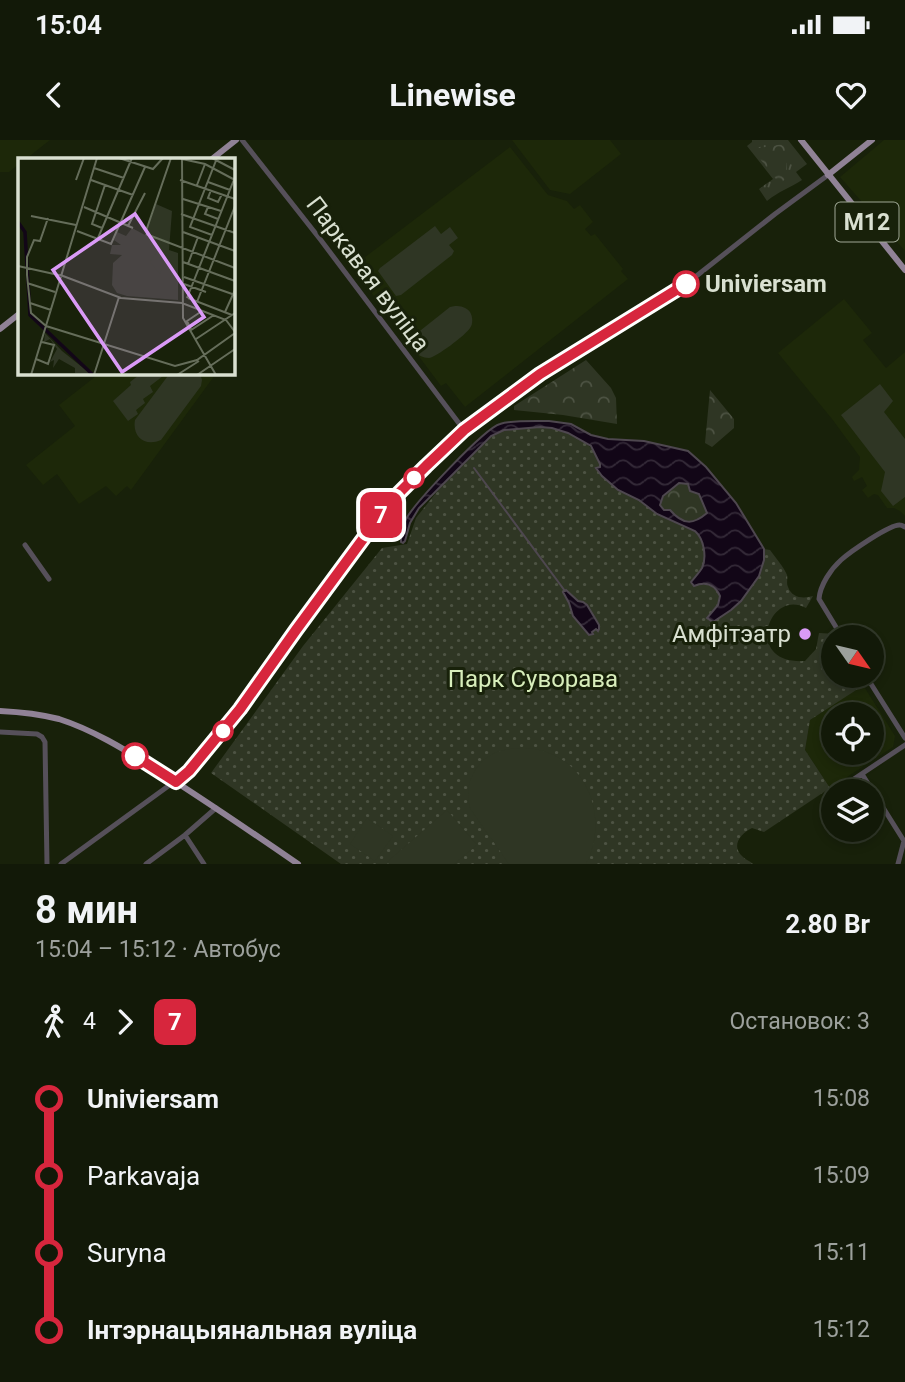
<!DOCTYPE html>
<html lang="ru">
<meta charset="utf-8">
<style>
body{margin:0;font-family:Roboto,sans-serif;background:#1b2212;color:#f1f3f6;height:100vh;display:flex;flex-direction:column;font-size:26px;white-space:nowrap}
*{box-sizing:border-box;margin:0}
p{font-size:23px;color:#9ca09c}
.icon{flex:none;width:38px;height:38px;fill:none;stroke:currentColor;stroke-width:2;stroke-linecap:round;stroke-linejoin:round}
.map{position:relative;height:724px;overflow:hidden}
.sheet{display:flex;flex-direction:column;background:#121908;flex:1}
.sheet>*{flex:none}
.badge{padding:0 14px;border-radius:10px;font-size:24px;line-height:46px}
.needle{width:46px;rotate:124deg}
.fabs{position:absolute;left:821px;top:485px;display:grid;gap:14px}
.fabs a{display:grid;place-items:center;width:63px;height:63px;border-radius:50%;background:#121908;box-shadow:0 4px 10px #0003,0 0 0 2px #313829;font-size:35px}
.map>.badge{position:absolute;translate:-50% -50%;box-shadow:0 0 0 4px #fff}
.legs{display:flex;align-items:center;gap:10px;height:77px;padding:0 35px;font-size:23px}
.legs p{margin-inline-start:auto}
.headline{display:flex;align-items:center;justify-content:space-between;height:119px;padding:0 35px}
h1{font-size:38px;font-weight:700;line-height:52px}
ul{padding:0 35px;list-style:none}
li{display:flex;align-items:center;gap:24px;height:77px;font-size:26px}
li i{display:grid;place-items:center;width:10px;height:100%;margin:0 9px;background:currentColor}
li i::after{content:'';width:18px;height:18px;margin:-9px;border:5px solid;border-radius:50%;background:#121908}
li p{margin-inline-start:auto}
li:first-child i{background:linear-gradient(#0000 50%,currentColor 0)}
li:last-child i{background:linear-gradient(currentColor 50%,#0000 0)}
.status{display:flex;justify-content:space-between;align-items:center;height:49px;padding:0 35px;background:#121908;direction:ltr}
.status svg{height:19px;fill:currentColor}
header{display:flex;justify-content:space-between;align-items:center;height:91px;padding:0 35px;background:#121908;font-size:32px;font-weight:700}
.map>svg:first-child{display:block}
.built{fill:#1d2809;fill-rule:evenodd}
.grass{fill:url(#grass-tufts)}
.forest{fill:url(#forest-crowns)}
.park{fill:url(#park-dots)}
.pitch{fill:#2f3624}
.water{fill:url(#water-waves);stroke:#4e474f;stroke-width:2;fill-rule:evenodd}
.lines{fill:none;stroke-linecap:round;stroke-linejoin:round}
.stream{stroke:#4e474f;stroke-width:2}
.minor{stroke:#56505a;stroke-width:5}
.major{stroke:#908296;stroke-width:6}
.line-1-casing{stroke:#fff;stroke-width:16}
.line-1{stroke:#d7263d;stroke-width:10}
.stop-1-dot{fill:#fff;stroke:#d7263d;stroke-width:3.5}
.poi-dot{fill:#da9af7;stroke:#18210a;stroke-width:2.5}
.labels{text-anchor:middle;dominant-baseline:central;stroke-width:6;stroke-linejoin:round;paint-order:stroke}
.shield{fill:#18210a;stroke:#9fa795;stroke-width:2}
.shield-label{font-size:23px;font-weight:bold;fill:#d9e0d1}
.street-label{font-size:24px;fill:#d9e0d1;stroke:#18210a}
.stop-label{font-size:24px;font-weight:bold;fill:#d9e0d1;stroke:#18210a;text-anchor:start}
.poi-label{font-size:24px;fill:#d9e0d1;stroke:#18210a;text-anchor:end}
.park-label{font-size:24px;fill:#d8eebb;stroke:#18210a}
.inset-river{fill:none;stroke:#120617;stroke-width:3.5}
.inset-road{fill:none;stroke:#656d5a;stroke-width:2}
.view{fill:#da9af7;fill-opacity:0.15;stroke:#da9af7;stroke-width:3.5}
.inset-edge{fill:none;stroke:#d9e0d1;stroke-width:3.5}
</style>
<div class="status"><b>15:04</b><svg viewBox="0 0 49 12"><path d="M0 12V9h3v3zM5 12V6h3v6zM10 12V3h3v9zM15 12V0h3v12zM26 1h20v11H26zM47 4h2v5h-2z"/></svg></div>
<header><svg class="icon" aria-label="back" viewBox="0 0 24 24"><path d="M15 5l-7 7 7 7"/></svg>Linewise<svg class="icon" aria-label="heart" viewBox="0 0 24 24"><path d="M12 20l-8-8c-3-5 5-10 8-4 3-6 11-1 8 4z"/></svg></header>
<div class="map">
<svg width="905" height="724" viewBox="0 0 905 724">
<defs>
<pattern id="grass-tufts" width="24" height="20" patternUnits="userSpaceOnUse" patternTransform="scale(1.75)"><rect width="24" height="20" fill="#2f3624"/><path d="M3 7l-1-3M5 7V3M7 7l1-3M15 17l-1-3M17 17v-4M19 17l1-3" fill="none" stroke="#4d5343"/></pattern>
<pattern id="forest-crowns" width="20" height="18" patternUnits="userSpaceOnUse" patternTransform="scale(1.75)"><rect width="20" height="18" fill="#2f3624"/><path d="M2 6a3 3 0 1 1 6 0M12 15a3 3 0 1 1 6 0" fill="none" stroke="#4d5343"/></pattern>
<pattern id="park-dots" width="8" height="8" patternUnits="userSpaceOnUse" patternTransform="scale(1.75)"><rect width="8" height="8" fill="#2f3624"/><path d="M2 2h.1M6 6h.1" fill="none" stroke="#4d5343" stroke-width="1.8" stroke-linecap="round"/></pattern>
<pattern id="water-waves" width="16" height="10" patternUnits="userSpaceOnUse" patternTransform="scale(1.75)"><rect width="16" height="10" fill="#120617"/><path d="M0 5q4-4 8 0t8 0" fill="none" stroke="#342a38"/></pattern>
</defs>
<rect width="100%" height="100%" fill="#18210a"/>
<!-- built -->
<path class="built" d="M0,0H50L26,19H19V24L9,32H0Z
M512,0H610L621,14L570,54L550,50Z
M884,0H905V111L840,37Z
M510,7L548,55L567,61L574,69L580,65L593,82L585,89L591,96L595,94L623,129L621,131L628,139L465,267L446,243L441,246L352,127Z
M844,159L872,193L863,200L886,228L905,212V376L900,371L894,368H887L878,355L874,354L868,358L862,350L867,346L862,337L854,341L852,337L859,330L860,317L832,279L778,213Z
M100,233H213L215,235L131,350L127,346L116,356L106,346L79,364L57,334L43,345L26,325L75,286L59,265Z
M863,545L895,596L893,607L830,648L805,610L810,580ZM833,574H872V612H833Z"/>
<!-- grass -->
<path class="grass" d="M752,0H788L807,24L796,32L802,40C790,48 779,51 767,61L759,49L773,39L747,6L752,2Z"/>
<!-- forest -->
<path class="forest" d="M784,4L788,10L785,39L780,44L752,9Z
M586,220L611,248L616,258L617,284L563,275L514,270V266Z
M710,250L734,279V288L712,307L705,303Z
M679,343L688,344L693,353H699L707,373C693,385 683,384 670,370H664L660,365L663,356Z"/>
<!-- park -->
<path class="park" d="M540,287C565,289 596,300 600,327L596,329L602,336L618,350L639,360L657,374L695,391C704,399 707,417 702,428C700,433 695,438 691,442C705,448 712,439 720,456L718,464L712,472V482L731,470L762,429L764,409L770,410C775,417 784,427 787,435C788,439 786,443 788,447C792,458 803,459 813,456L806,468C769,447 742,525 805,521L816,509L819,493L836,494L838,497H833V536H862L867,543L810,580L805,610L830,648L764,692L752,688C741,693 730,706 743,717C746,720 750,721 753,724H341L211,633L303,506L382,408L407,404L416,378L443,344L491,296L504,290Z"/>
<!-- pitch -->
<path class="pitch" d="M435,86L441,94L450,87L458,98L449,105L454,111L452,115L401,155L396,156L378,131L380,128Z
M455,166C461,166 466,167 470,172C473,177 473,184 470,188C466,195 435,218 429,218C423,218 417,215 415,210C412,204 414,199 416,194L450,167Z
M139,233H167L150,246L153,252L143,259L145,263L136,270L138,274L128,281L113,261L131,245L130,242L139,235Z
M170,233H200L202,240L201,246L161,300C145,307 132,297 135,280Z
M880,244L893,261L884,272L905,299V357L893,366L881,351L885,332L841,275Z
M525,608C585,611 611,675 586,724H509L471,670C462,648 474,621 497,612C506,609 515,608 525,608Z
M447,670L477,705L454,724H389L387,722Z
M367,678L393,696L375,721L350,704Z"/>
<!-- water -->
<path class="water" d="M549,281L571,284L591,295L608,299L644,301L688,311L706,327L736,363L764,409V420L759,436L741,461L731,470L713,482L707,478L718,465L720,456C715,445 706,441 694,446L691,442C694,438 699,433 702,428C707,417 704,399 695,391L657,374L639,360L618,350L602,336L596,328L600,327V324L591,306L568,293L552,288L540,287L504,290L491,296L419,368L410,383L405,401L403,403L401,402C401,394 401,387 405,381C413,364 485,288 500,284C512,280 535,281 549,281ZM679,343L688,344L690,351L699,354L707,373C693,385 683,385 670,370H664L660,365L663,356Z
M566,450L578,461L583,462L587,465L599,485V489L598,491L596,489L592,492L593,494L589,495L573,476L569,463L563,452Z"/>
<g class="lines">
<!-- stream -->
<path class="stream" d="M474,328L565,451"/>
<!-- minor -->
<path class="minor" d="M242,0L320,99L464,290
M25,405L49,439
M842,497L819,459C820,445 831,429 841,420C850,412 890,384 900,385C902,385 903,386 905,387
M866,536L905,598
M0,592L37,594L42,597L45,602L47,724
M862,634L904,701L898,724
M836,651L905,605
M185,695L204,724
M61,724L189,631L240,569L297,488L391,361L464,290L540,234L685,145L775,74L828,35
M146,724L185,695L216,668"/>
<!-- major -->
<path class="major" d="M801,0L905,130
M212,19L236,0
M828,35L872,0
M0,189L19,174
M0,571C20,572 39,574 59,579C93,590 124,609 154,628C203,659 250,691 298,724"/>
</g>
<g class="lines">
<!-- line-1 casing -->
<g class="line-1-casing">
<path id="line-1" d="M135,616L176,642L189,631L240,569L296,490L391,361L426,326L464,290L540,234L686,144"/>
</g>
<!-- line-1 -->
<use href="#line-1" class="line-1"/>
</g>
<!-- markers -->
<g class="stop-1-dot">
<circle cx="686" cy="144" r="12"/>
<circle cx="414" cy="338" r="9"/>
<circle cx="223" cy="591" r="9"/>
<circle cx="135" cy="616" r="12"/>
</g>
<circle class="poi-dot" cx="805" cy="494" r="7"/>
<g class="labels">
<!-- shield labels -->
<rect class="shield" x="835.5" y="62.5" width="63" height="39" rx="5"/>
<g class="shield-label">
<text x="867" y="82">М12</text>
</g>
<!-- street labels -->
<g class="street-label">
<text transform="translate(368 134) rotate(53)">Паркавая вуліца</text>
</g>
<!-- stop labels -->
<g class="stop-label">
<text x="705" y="144">Univiersam</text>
</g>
<!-- poi labels -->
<g class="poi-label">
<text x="791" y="494">Амфітэатр</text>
</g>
<!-- park labels -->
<g class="park-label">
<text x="533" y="539">Парк Суворава</text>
</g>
</g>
<!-- overview -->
<g transform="translate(18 18)">
<rect width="217" height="217" fill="#18210a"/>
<path d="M27,175L44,193L74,217L57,215V210L41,201L35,210L36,202L32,204L39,191L32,181L26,184Z" fill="#2f3624"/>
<path d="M138,46L154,53L151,92L160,95V142L109,138L99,135L94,127L95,105L104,97L92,96L94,87H103L96,82L99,74L108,78L114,70L127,77Z" fill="#2f3624"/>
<path d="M140,92L148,98L142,116L132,104Z" fill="#2f3624"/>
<path class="inset-river" d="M0,64L7,74L12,157L75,217"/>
<path class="inset-road" d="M101,0L135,11L145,0M164,0L165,160L198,217M194,0L217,12M164,1L187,6L217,22M76,10L106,20M58,22L66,0M73,22L115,37M162,22L217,41M190,24L212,32M179,27L187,6M193,32L190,40L200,44L204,36M165,41L203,53M66,49L115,70M190,49L187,56L200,61M163,56L217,75M13,58L58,67M110,68L127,35M84,70L74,66L87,27M59,73L93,86L127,9M128,73L153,0M165,74L217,93M128,76L217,110M194,77L172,69L199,0M80,80L114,0M165,104L217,123M170,106L180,79M0,108L45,118M45,118L103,140L164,145L208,162L217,174M166,119L217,137M9,125L37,134M166,126L188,134M169,140L217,19M170,140L214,157M179,144L217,48M12,145L33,152M184,153L169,163L173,172L196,157M207,154L217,132M28,168L13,155L9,117V99L16,82L22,83L30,60M28,168L157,208L179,202L217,175M178,181L217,155M18,201L30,206L36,187L24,184M13,217L79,0M76,217L101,139M159,217L181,203M179,217L217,191"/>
<path class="view" d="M117,56L186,159L104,214L35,112Z"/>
<rect width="217" height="217" class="inset-edge"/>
</g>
</svg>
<div class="fabs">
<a><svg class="needle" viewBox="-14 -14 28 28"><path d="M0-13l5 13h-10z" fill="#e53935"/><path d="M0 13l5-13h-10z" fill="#9ca09c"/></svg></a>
<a><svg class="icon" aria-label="locate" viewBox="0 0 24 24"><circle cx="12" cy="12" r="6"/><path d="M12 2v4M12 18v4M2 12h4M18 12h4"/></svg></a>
<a><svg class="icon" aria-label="layers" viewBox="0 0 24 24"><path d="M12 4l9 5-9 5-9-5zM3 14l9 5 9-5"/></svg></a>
</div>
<b class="badge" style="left:381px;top:375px;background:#d7263d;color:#fff">7</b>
</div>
<section class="sheet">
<div class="headline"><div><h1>8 мин</h1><p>15:04 – 15:12 · Автобус</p></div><b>2.80 Br</b></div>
<div class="legs"><svg class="icon" aria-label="walk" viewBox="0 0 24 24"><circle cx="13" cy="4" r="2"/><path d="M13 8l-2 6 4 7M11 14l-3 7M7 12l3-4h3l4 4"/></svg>4<svg class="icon" aria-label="forward" viewBox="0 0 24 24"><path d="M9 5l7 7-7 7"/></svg><b class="badge" style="background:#d7263d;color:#fff">7</b><p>Остановок: 3</p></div>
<ul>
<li><i style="color:#d7263d"></i><b>Univiersam</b><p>15:08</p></li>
<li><i style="color:#d7263d"></i><span>Parkavaja</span><p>15:09</p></li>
<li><i style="color:#d7263d"></i><span>Suryna</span><p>15:11</p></li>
<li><i style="color:#d7263d"></i><b>Інтэрнацыянальная вуліца</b><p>15:12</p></li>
</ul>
</section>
